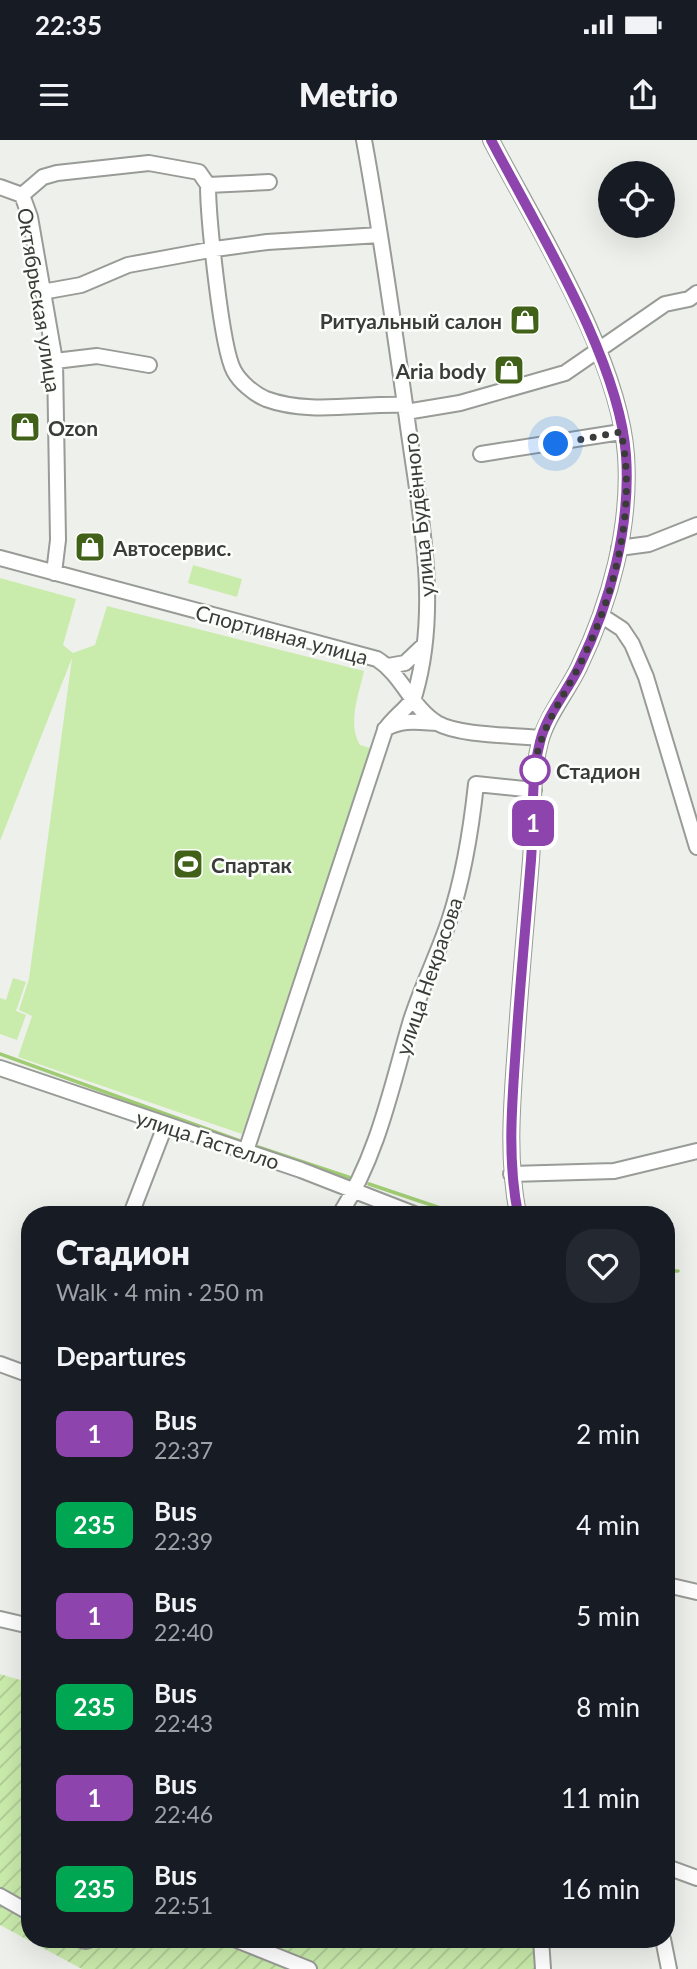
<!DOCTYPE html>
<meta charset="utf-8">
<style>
body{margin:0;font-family:Lato,sans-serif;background:#242831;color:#f1f3f6;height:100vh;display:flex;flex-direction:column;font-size:26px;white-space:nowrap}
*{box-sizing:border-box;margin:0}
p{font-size:23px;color:#9ea1a6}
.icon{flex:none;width:38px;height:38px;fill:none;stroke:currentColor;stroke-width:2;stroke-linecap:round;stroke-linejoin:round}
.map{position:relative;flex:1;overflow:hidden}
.details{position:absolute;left:21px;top:1066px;width:654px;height:742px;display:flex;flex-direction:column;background:#171b24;border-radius:28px;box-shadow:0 7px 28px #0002}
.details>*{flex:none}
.badge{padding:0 14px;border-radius:10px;font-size:24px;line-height:46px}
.tools{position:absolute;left:598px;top:21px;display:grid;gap:14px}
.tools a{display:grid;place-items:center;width:77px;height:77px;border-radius:50%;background:#171b24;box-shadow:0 7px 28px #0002;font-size:35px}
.you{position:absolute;width:35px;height:35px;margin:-18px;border:5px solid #fff;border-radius:50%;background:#1a73e8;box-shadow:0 0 0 10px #1a73e833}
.map>.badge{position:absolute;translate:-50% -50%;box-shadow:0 0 0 4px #fff}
h2{padding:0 35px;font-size:26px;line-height:63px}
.round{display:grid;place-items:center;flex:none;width:74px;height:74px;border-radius:28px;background:#242831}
.head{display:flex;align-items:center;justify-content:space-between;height:119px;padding:0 35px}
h1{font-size:33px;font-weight:800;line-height:52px}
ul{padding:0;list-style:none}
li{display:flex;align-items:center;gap:21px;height:91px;padding:0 35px}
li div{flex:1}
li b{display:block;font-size:26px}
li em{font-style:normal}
li .badge{min-width:77px;font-weight:700;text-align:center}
.status{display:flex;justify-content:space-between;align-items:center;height:49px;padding:0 35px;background:#171b24;direction:ltr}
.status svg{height:19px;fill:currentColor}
header{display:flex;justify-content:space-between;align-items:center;height:91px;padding:0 35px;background:#171b24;font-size:32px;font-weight:800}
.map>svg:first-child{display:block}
.park{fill:#c9ebab}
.garden{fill:url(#garden-furrows)}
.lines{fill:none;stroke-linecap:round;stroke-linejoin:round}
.stream{stroke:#9fcb73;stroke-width:3.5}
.minor-casing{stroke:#989b96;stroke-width:18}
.minor{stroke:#fff;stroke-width:14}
.line-casing{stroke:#fff;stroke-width:16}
.line{stroke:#8e44ad;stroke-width:10}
.walk{stroke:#3b3c3a;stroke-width:7;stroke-dasharray:0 12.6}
.stop-dot{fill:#fff;stroke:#8e44ad;stroke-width:3.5}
.labels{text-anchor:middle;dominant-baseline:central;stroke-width:5;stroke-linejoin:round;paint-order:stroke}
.street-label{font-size:21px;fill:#3b3c3a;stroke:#fbfef9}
.poi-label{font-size:21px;font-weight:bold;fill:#3b3c3a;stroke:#fbfef9;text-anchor:start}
.stop-label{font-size:21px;font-weight:bold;fill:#3b3c3a;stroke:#fbfef9;text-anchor:start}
</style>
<div class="status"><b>22:35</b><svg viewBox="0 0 49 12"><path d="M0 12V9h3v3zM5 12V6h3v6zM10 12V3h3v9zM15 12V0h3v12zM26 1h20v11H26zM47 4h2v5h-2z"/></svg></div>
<header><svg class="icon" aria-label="menu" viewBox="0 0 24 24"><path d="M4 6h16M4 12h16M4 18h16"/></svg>Metrio<svg class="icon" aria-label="share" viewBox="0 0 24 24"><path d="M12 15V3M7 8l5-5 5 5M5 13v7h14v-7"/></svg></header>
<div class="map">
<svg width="697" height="1829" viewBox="0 0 697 1829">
<defs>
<pattern id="garden-furrows" width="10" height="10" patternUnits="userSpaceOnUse" patternTransform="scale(1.75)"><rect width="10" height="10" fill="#c9ebab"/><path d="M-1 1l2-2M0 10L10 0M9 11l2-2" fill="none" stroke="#aeca94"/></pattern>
</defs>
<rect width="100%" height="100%" fill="#eef1eb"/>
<!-- park -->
<path class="park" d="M193,425L242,439L237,457L188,443Z
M0,438L76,459L63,505L73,513L95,505L107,466L364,531C359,554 347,583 360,605L370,608L242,994L18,917L32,876L19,870L29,839L72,518L0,701Z
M13,838L26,842L16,871L26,875L17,900L0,894V858L6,860Z"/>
<!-- garden -->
<path class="garden" d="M0,1534L30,1543V1799H546V1829H82L0,1785Z"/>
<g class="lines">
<!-- stream -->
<path class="stream" d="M0,914L240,1001
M258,1007L351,1038
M369,1044L458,1074
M667,1131H678"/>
<!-- minor casing -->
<g class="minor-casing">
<path id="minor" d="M491,0C537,88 619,217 626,315C631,387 610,463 579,527C567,552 547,576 540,602C530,640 534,681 531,720C526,782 520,844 516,906C512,963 507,1018 518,1074
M208,45C208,74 221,208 234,231C240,242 254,254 266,259C309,275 360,263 405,265
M208,45L269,42
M0,47L22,55
M22,55L30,77L55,221L58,400L54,433
M22,55L43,37L57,33L149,23L199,32L208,45
M42,152L81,145L128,125L215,109L267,102L380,95
M55,221L97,216L149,225
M406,272L460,263L565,233L665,164L689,159L697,153
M481,314L621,292
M619,408L649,404L697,385
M0,418L377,519C402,535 412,568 437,583C460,596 513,595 541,598
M602,476L622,489L632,504L646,537L697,707
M388,526L405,523L424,505
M385,589C402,579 418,582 437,583
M0,928L301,1030L414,1074
M246,1011L385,590C392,578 413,564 415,554C441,464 419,370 407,279C394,186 381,93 364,0
M511,1034L614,1031L697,1011
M131,1074L165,986
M340,1074C378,1015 391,948 411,880C422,846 438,814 449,781C464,736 471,691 476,644L534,650
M0,1224L30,1235
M667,1445L697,1452
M0,1479L30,1486
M667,1727L697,1738
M0,1756L30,1773
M78,1799L86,1801L92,1799
M234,1799L309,1829
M541,1799L543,1829
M663,1799L669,1829"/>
</g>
<!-- minor -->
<use href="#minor" class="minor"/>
</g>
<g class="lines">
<!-- line casing -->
<g class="line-casing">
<path id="line" d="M491,0C536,87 619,218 626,315C631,387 610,463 579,527C567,552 546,576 540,602C530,640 534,681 531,720C526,782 520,844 516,906C512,963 507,1018 518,1074"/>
</g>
<!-- line -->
<use href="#line" class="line"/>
<!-- walk -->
<path class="walk" d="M535,630L534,633C537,594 560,563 577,530C613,462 638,369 621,292L556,304"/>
</g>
<!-- icons -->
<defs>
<g id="shop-square" transform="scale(1.575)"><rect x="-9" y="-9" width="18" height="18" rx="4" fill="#406117" stroke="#fbfef9"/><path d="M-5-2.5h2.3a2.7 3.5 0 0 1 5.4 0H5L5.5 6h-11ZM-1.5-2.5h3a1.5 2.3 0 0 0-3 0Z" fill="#fff"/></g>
<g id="stadium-square" transform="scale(1.575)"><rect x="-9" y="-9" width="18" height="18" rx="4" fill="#406117" stroke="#fbfef9"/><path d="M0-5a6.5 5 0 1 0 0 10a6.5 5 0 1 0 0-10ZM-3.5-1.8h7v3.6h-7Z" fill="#fff"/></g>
</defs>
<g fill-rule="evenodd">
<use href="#shop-square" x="525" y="180"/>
<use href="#shop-square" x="509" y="230"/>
<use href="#shop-square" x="25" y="287"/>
<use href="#shop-square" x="90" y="407"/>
<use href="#stadium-square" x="188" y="724"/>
</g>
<!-- markers -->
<circle class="stop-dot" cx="535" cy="630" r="14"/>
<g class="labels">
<!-- street labels -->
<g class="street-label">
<text transform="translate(40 160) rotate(81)">Октябрьская улица</text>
<text transform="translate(418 375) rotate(-96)">улица Будённого</text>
<text transform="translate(282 494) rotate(15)">Спортивная улица</text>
<text transform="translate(428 836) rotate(-71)">улица Некрасова</text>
<text transform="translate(208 999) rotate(18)">улица Гастелло</text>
</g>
<!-- poi labels -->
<g class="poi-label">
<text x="502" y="180" text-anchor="end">Ритуальный салон</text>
<text x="486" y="230" text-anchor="end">Aria body</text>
<text x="48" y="287">Ozon</text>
<text x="113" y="407">Автосервис.</text>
<text x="211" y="724">Спартак</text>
</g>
<!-- stop labels -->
<g class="stop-label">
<text x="556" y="630">Стадион</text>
</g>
</g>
</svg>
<div class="tools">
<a><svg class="icon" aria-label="locate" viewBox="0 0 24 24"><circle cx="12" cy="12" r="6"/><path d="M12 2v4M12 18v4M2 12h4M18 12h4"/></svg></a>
</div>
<div class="you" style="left:556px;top:304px"></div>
<b class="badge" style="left:533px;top:683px;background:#8e44ad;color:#fff">1</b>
<section class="details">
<div class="head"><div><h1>Стадион</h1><p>Walk · 4 min · 250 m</p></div><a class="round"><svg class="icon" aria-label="heart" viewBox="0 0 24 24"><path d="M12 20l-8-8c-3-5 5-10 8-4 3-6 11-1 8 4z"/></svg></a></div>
<h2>Departures</h2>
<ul>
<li><span class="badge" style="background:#8e44ad;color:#fff">1</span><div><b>Bus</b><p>22:37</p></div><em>2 min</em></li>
<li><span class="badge" style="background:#00a651;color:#fff">235</span><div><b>Bus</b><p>22:39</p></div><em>4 min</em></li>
<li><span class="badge" style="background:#8e44ad;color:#fff">1</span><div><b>Bus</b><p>22:40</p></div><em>5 min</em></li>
<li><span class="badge" style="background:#00a651;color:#fff">235</span><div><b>Bus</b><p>22:43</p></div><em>8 min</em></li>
<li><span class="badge" style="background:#8e44ad;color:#fff">1</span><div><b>Bus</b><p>22:46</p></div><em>11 min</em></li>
<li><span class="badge" style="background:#00a651;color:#fff">235</span><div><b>Bus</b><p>22:51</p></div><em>16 min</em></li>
</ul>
</section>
</div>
